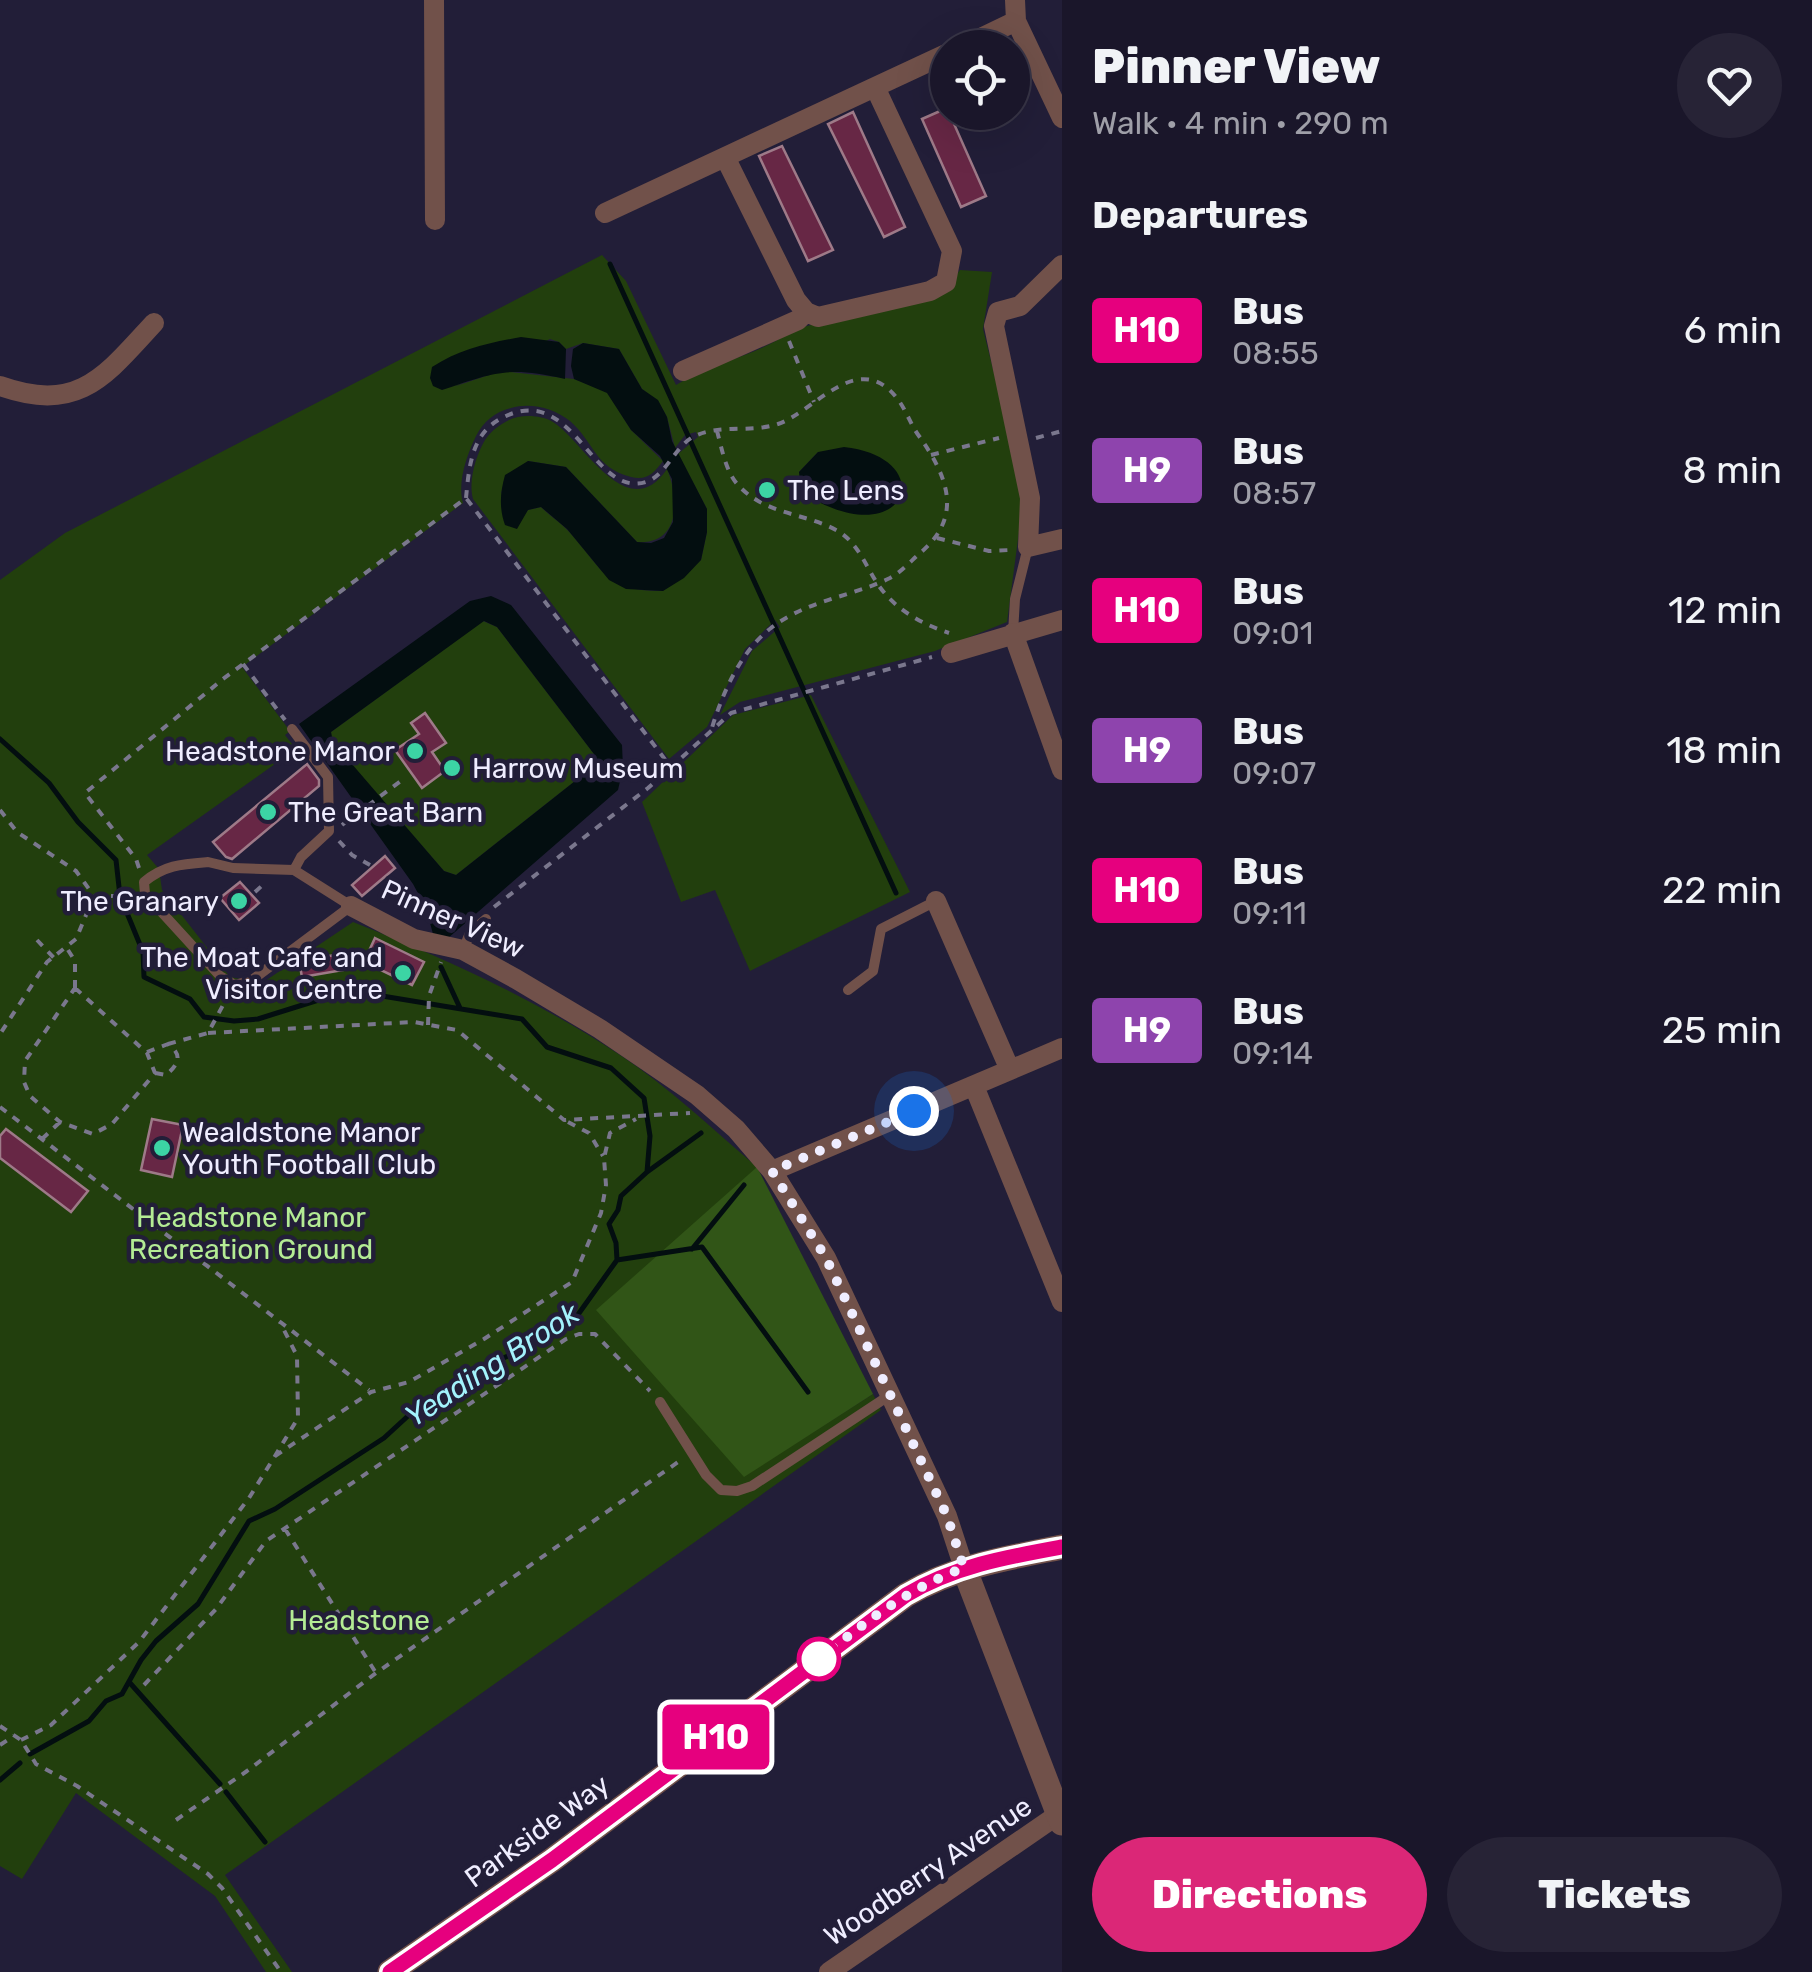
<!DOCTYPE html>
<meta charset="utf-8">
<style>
body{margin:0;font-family:Rubik,sans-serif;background:#272336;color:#f1f3f6;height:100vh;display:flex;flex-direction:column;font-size:38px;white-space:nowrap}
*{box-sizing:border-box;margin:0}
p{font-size:32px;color:#9f9fa8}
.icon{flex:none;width:55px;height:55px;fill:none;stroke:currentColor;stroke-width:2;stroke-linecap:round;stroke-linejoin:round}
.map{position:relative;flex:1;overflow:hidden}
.side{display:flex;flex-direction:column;background:#1a162a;width:750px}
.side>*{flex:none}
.badge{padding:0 20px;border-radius:8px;font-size:35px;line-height:65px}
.controls{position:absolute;left:930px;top:30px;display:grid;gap:20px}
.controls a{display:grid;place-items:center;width:100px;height:100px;border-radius:50%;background:#1a162a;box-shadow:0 10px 40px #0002,0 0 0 2px #383547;font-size:50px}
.you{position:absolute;width:50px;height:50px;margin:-25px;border:8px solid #fff;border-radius:50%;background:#1a73e8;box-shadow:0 0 0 15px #1a73e833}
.map>.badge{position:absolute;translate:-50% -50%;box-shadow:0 0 0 5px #fff}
h2{padding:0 30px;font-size:38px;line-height:90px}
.round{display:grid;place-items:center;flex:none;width:105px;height:105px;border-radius:52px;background:#272336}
.head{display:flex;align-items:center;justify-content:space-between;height:170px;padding:0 30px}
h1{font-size:48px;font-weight:800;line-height:75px}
.button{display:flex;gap:20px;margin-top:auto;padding:20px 30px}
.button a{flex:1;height:115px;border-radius:60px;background:#db2777;color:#fff;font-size:40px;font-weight:800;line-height:115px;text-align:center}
.button a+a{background:#272336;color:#f1f3f6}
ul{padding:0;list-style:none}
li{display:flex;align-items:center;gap:30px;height:140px;padding:0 30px}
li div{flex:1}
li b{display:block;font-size:38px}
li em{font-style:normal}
li .badge{min-width:110px;font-weight:700;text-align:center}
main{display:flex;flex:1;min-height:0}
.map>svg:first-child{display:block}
.green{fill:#223f0d;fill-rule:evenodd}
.forest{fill:#315517}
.water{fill:#030e10;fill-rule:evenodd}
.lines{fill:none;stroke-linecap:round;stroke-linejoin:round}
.stream{stroke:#030e10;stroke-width:5}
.building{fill:#672745;stroke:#9e7a88;stroke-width:2.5}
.path{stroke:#7a778d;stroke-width:4;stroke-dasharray:8 8;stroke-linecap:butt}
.service{stroke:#71514a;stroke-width:10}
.minor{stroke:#71514a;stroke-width:20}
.tertiary{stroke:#71514a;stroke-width:25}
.line-casing{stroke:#fff;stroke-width:22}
.line{stroke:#e6007e;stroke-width:15}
.walk{stroke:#efedff;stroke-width:10;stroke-dasharray:0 18}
.poi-dot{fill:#3cd4a4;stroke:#221e38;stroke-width:4}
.stop-dot{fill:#fff;stroke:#e6007e;stroke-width:5}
.labels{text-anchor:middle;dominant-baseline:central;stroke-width:9;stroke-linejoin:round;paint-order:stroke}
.poi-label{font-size:28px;fill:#efedff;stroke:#221e38;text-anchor:start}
.street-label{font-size:28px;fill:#efedff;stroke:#221e38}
.park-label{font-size:28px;fill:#b4ec94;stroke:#221e38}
.water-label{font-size:30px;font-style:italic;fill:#a3f2fc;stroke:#221e38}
</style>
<main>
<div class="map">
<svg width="1062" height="1972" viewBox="0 0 1062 1972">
<rect width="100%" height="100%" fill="#221e38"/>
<!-- green -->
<path class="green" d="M602,255L626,281L676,385C713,361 760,356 794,329L941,295L960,270L992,272L983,329L1024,494L1007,622L935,651L740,702L720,715L752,651L780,627L775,620L745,649L707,727L669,759L473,499C468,481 476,455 485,440C491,431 499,425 509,420C521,414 541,415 553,422C583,440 627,528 667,469C680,500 680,545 637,542L566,467L528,461L501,492L521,519L528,510L541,507C551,517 563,524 572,535C605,573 607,591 663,591L701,560L707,532V509L678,454L698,437L696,432L685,435L675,448L667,417L658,401L642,389L619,349L583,343L566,349L559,342L550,339L456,386L501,371L574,379L607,392L631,430L663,461C654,473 647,481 631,477C594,467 595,443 570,421C554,408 530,402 511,408C495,412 484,421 476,436C467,455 457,482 463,503L242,667L290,731L285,735L296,749L147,855L159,869L162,890L230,977L262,983L353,922C446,959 535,999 620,1055C669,1087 712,1129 757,1167L744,1476L873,1394L881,1410L225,1875L292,1972H266L215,1896L76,1793L22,1879L0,1866V580L65,533ZM818,452L842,509L813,499L799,472Z
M483,621L497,627L594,754L589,770L456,875L444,871L332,742L331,732Z
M811,695L910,892L750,971L715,890L681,902L642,802L733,715Z"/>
<!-- forest -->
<path class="forest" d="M757,1167L873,1394L744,1477L596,1310Z"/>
<!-- water -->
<path class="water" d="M521,337L559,342L566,349L565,379C509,366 495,372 442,390L433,386L430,378L432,367C460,349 488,343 521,337Z
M583,343L619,349L642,389L658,400L667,417L672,441L707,509V532L701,560L684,578L663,591L626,589L609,580L567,529L541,507L528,510L517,529L505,525C499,508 500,493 505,475L528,461L566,467L637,542L651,543L664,538L673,522L672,479L660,456L631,430L607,393L574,379L571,366L573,349Z
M844,447C943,458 906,559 801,492L799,472L818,452Z
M491,596L511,605L622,745L623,768L618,790L447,939L433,934L426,908L413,884L299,724L470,601ZM484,621L497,627L594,754L589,770L456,875L444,871L333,742L331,732Z"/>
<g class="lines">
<!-- stream -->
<path class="stream" d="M610,264L896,893
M0,739L49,783L78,822L116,860L120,896L143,952L144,977L190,999L204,1017L234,1021L258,1019L341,993L370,994L522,1019L547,1047L611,1068L644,1098L650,1136L647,1172L621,1196L618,1210L609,1224L616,1243L617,1260L577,1316L528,1347L499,1360L477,1380L448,1388L421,1404L384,1438L275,1509L249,1521L198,1604L156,1641L141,1660L122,1694L106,1701L89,1721L30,1754
M441,967L460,1008
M647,1172L701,1133
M692,1249L744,1185
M617,1260L702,1247L808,1392
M130,1683L220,1784
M0,1780L20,1763
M226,1792L265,1842"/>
</g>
<!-- building -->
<path class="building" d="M947,108L986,196L961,207L922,119Z
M853,112L905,227L884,237L828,124Z
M782,146L833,250L808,261L759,156Z
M425,713L446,743L432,752L445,771L422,788L395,750L419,734L411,723Z
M307,764L319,780V786L232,859L226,857L213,842Z
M385,856L395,868L362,896L352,885Z
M240,882L259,903L239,920L220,898Z
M375,938L424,962L412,985L364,962Z
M341,954L343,970L302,977L299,961Z
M152,1119L183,1125L172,1177L141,1170Z
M6,1129L88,1191L71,1212L0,1158V1136Z"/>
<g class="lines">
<!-- path -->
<path class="path" d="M789,341L814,402
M717,431C722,449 726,474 740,487C767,515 806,513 838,531C859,544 866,567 879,586C896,610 922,624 949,633
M1036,438L1062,431
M931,455L999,438
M466,498C469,468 471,435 500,419C574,378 591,499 646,482C667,475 675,445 695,436C720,424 752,433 778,424C814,412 857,349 896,397C906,409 910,424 919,436C948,477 964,517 919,554C910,562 901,572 890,578C851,597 807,600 771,628C740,652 722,694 711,731
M937,538L989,551L1010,550
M243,664L285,720
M0,810L17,832L76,871L94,896L76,939L47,962L0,1034
M342,825L406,777
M339,841L352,855L370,865
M139,868L136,859L85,793L223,679L466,498L670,766
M255,892L266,882
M95,896H130
M494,907L648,788L731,713L932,657
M37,940L54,958
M68,950L75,961V988
M75,988L147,1053L155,1073L112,1124L93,1134L60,1122L30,1096L24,1082L25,1061Z
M428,1025L429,996L441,962
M208,1033L414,1022L457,1030L564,1120L690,1113
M168,1044L208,1033L229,994
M147,1052L168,1044C183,1055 179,1064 166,1075L155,1073
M0,1107L369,1390
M568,1122L589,1133L603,1156
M42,1139L60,1122
M275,1456L371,1392L409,1382L484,1339L572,1282L601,1213L606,1185L604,1158L610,1133L636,1119
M285,1529L376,1673
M144,1685L216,1609L266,1541L566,1339L579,1334H595L650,1391
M0,1726L21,1740L36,1764L77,1786L208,1874L222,1888L281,1972
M21,1740L51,1725L139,1642L249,1498L275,1456L298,1418L297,1356L280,1322
M0,1745L14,1736
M176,1820L247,1771L376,1673L681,1460"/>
<!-- service -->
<path class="service" d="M1013,633L1015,599L1028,547
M292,729L328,777L329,831L301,857L294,870
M208,862L233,868L294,870L351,906L252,980L235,985L220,976L145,894L144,882C164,865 182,864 208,862Z
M463,950L470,933L486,919
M848,990L873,971L881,929L936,901
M660,1402L706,1475L721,1490L737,1491L752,1486L890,1395"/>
<!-- minor -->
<path class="minor" d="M434,0L435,220
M1015,0L1016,21
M960,48L1016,21L1062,118
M605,213L725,157
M1062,265L1020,306L998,312L994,326L1030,498L1028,547L1062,539
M806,312L796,300L725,157L875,87
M683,371L798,320L806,312L818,317L930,291L946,282L952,251L875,87L948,53
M0,386C79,414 105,376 154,323
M1013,633L1062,770
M951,653L1062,620
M936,901L1010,1070
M351,906L414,939L463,950L516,979L600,1029L697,1095L736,1129L772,1171L826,1258L947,1516L964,1568
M974,1086L1062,1302
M772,1171L1062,1048
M829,1972L1059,1814"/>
<!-- tertiary -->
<path class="tertiary" d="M964,1568L1062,1823
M390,1972L552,1860L906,1595C956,1566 1007,1558 1062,1547"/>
</g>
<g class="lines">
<!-- line casing -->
<g class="line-casing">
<path id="line" d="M390,1972L552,1860L906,1595C955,1566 1007,1557 1062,1547"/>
</g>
<!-- line -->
<use href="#line" class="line"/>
<!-- walk -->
<path class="walk" d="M819,1659C864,1623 909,1588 964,1568L947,1516L826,1258L772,1171L914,1111"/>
</g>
<!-- markers -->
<g class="poi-dot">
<circle cx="767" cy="490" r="10"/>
<circle cx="415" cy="751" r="10"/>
<circle cx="452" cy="768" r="10"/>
<circle cx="268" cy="812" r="10"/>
<circle cx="239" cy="901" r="10"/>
<circle cx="403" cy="973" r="10"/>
<circle cx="162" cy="1148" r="10"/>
</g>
<circle class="stop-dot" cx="819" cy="1659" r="20"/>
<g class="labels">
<!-- poi labels -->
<g class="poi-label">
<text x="787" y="490">The Lens</text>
<text x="395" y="751" text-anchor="end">Headstone Manor</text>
<text x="472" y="768">Harrow Museum</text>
<text x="288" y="812">The Great Barn</text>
<text x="219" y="901" text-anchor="end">The Granary</text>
<text x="383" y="957" text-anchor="end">The Moat Cafe and<tspan x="383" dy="32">Visitor Centre</tspan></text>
<text x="182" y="1132">Wealdstone Manor<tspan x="182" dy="32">Youth Football Club</tspan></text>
</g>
<!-- street labels -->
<g class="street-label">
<text transform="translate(453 919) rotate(24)">Pinner View</text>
<text transform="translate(537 1831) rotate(-36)">Parkside Way</text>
<text transform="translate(928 1871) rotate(-34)">Woodberry Avenue</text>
</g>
<!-- park labels -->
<g class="park-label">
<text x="251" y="1217">Headstone Manor<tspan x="251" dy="32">Recreation Ground</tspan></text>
<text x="359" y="1620">Headstone</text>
</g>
<!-- water labels -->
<g class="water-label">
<text transform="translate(492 1365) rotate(-33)">Yeading Brook</text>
</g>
</g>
</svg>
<div class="controls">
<a><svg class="icon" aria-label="locate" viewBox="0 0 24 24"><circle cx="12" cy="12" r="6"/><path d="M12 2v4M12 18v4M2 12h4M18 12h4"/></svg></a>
</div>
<div class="you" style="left:914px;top:1111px"></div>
<b class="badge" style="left:716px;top:1737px;background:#e6007e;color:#fff">H10</b>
</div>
<section class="side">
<div class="head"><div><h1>Pinner View</h1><p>Walk · 4 min · 290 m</p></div><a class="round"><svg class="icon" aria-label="heart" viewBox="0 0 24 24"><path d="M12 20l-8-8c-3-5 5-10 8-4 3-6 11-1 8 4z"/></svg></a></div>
<h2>Departures</h2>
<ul>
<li><span class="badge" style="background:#e6007e;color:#fff">H10</span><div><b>Bus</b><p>08:55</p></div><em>6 min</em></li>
<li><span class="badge" style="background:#8e44ad;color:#fff">H9</span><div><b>Bus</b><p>08:57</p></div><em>8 min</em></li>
<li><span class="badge" style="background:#e6007e;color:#fff">H10</span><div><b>Bus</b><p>09:01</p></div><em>12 min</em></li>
<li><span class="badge" style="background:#8e44ad;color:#fff">H9</span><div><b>Bus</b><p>09:07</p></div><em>18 min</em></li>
<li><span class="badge" style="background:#e6007e;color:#fff">H10</span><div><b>Bus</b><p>09:11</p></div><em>22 min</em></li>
<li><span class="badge" style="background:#8e44ad;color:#fff">H9</span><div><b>Bus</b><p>09:14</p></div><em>25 min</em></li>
</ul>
<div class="button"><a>Directions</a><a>Tickets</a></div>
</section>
</main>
